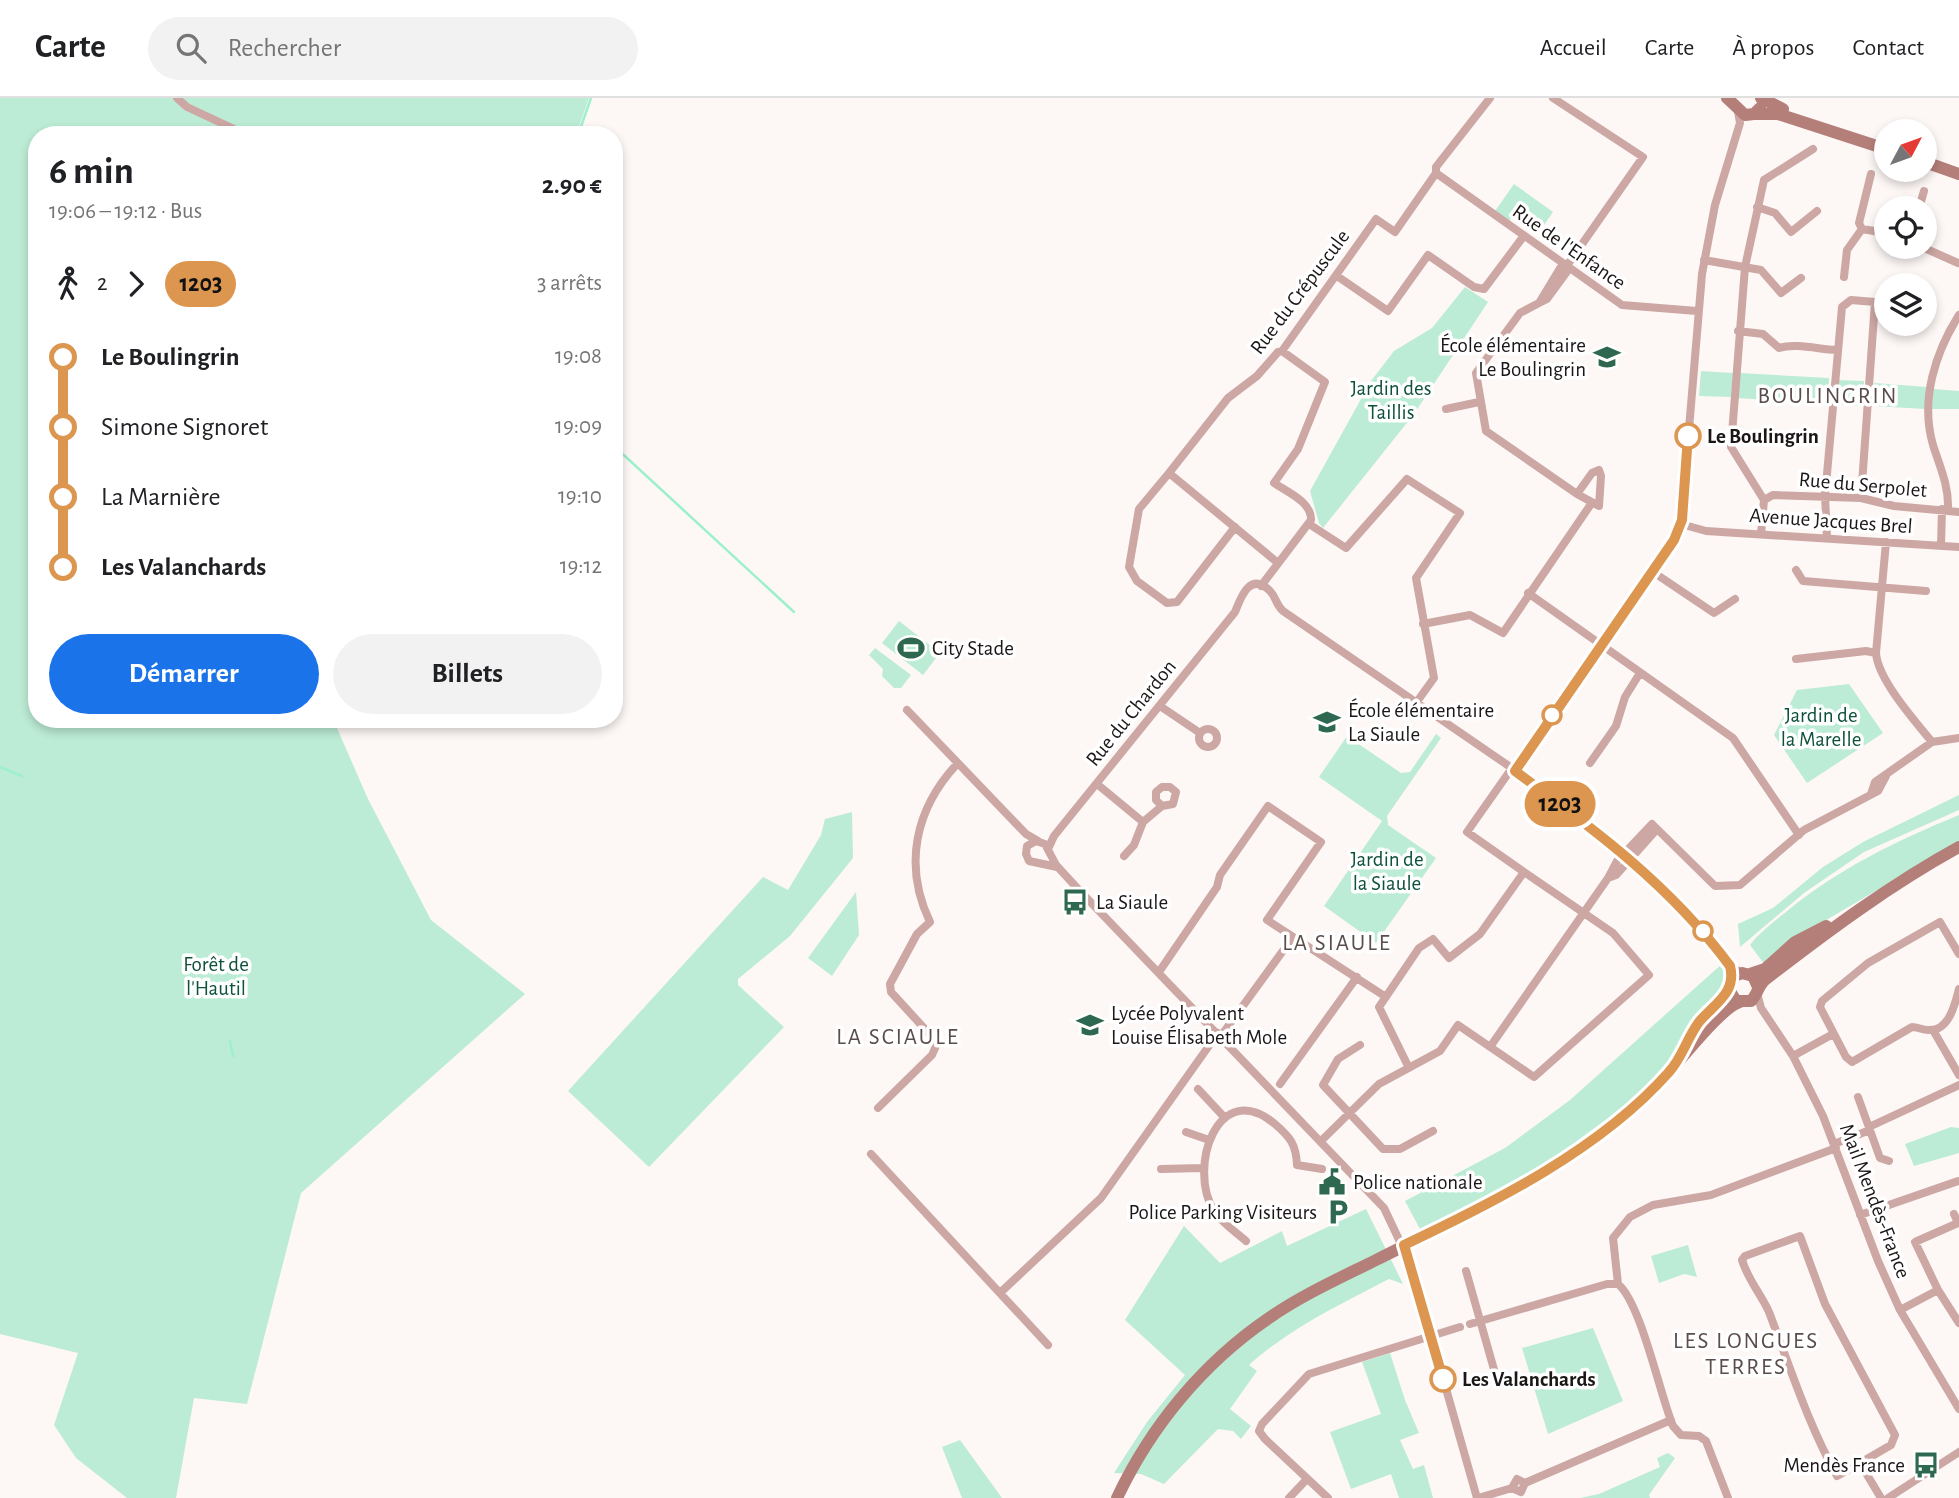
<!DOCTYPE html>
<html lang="fr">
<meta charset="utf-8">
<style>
body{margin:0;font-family:"Alegreya Sans",sans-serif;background:#f2f2f2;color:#202124;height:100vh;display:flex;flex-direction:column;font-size:26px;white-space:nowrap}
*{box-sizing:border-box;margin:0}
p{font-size:23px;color:#757577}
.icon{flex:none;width:38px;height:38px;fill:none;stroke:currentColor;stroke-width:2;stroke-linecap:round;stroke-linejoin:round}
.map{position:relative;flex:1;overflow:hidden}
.details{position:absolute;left:28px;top:28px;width:595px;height:602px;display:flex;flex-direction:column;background:#fff;border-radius:28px;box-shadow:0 4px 10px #0003}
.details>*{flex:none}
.badge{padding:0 14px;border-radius:23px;font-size:24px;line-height:46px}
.needle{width:46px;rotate:49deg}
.buttons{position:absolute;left:1874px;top:21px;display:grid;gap:14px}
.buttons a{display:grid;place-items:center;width:63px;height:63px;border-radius:50%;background:#fff;box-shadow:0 4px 10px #0003;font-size:35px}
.map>.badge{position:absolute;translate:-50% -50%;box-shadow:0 0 0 4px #fff}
.legs{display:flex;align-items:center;gap:10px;height:77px;padding:0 21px;font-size:23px}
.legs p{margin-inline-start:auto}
.head{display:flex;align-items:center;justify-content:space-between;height:119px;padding:0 21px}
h1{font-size:38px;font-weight:600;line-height:52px}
.action{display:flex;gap:14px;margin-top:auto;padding:14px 21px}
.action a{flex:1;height:80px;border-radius:42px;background:#1a73e8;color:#fff;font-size:28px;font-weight:600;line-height:80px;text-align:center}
.action a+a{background:#f2f2f2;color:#202124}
ul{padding:0 21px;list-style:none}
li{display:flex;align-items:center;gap:24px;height:70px;font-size:26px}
li i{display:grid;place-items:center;width:10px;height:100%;margin:0 9px;background:currentColor}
li i::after{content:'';width:18px;height:18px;margin:-9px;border:5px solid;border-radius:50%;background:#fff}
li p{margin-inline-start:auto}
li:first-child i{background:linear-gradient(#0000 50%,currentColor 0)}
li:last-child i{background:linear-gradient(currentColor 50%,#0000 0)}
header{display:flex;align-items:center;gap:42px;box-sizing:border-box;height:98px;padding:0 35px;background:#fff;border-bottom:2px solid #e0e0e0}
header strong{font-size:33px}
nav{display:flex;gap:38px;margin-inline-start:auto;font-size:24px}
.search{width:490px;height:63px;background:#f2f2f2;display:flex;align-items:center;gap:18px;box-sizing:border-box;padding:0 24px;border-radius:38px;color:#757577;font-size:26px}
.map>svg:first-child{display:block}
.green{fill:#bcecd5}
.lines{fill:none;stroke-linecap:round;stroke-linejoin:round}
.stream{stroke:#9cf0ca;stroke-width:2.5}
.minor{stroke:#cca7a3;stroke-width:8}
.secondary{stroke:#b47f79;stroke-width:12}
.line-1-casing{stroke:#fff;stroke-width:16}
.line-1{stroke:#dc9650;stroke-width:10}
.stop-1-dot{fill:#fff;stroke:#dc9650;stroke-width:3.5}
.labels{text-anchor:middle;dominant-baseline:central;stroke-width:7;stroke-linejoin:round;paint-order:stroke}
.street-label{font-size:21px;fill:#1c1717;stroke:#fff}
.poi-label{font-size:21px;fill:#1c1717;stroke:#fff;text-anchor:start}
.park-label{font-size:21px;fill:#0f523a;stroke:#fff}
.stop-label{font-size:21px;font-weight:bold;fill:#1c1717;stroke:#fff;text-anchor:start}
.neighbourhood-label{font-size:23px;letter-spacing:2px;fill:#5a4d4c;stroke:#fff}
</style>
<header>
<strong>Carte</strong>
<div class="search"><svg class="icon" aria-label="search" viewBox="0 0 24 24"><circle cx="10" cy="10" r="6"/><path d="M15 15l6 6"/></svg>Rechercher</div>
<nav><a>Accueil</a><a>Carte</a><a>À propos</a><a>Contact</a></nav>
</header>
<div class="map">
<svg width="1959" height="1400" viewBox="0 0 1959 1400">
<rect width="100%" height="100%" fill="#fdf7f6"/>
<!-- green -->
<path class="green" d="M0,0H589L576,37H37V621H333L368,701L431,822L525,896L301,1095L247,1306L194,1300L176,1400H127L76,1360L54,1327L78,1255L0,1236Z
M1514,86L1553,114L1544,127L1519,110L1509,123L1495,113Z
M1465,189L1488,204L1414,316L1323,430L1319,425L1310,393L1371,283L1394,253L1432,230Z
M1701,273L1733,275L1731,299L1699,298Z
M1740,275L1829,280L1828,306L1737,300Z
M1836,282L1864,283V308L1835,306Z
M1874,285L1927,289L1926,311L1872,308Z
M1933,291L1959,293V311H1932Z
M899,523L940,555L923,577L882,545Z
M875,550L911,577L901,590H894L882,578L883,571L869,557Z
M1849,586L1883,635L1807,685L1774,637L1797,592Z
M1436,636L1441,640L1387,718L1388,727L1436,760L1376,845L1324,808L1382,723L1319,679L1347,638L1401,675L1410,674Z
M1959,697V712L1864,754L1804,795L1740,849L1738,826L1773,810L1823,769L1863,744Z
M852,714L853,760L790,838L738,881V887L784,929L649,1069L568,993L763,779L788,792L821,737L825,721Z
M1959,717V744L1811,831L1765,867L1750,847C1759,835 1773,824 1786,814C1838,771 1896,743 1959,717Z
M856,794L859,837L832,878L808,860Z
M1723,865L1727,876L1721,897L1682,940L1665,972L1631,1003L1550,1063L1421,1133L1405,1103L1505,1050L1570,1002Z
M1951,1029L1959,1030V1055L1914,1068L1905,1046Z
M1366,1111L1403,1186L1389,1181C1341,1206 1290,1230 1249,1267L1257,1273L1230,1311L1251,1328L1241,1341L1233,1333L1218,1331L1164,1386L1141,1376L1114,1375L1147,1324L1185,1277L1125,1222L1184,1128L1220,1165L1282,1133L1287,1148Z
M1688,1147L1697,1179L1684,1176L1659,1185L1651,1158Z
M1593,1230L1623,1303L1548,1336L1522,1250Z
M1390,1255L1405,1302L1419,1335L1400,1342L1413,1371L1424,1367L1433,1400H1399L1391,1376L1351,1391L1330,1334L1381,1316L1362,1264Z
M960,1342L1002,1400H962L942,1349Z
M1668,1355L1675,1360L1649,1397L1650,1400H1580L1599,1396L1660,1369L1657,1360Z"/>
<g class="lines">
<!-- stream -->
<path class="stream" d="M578,37L591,0
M614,348L794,514
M0,669L22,678
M230,943L233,958"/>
<!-- minor -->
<path class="minor" d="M177,0L187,9L247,37
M1553,0L1643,59L1566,169
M1436,75L1622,207L1697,213
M1871,76L1859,125L1862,131L1886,135
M1757,109L1775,115L1791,134L1817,113
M1919,110L1924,93
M1922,149L1958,165
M1704,162L1761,172L1781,195L1801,180
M1562,167L1539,205L1547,201L1569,171
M1337,178L1388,213L1428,157L1474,189L1484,191L1523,139
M1844,179L1847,152L1862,131
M1539,205L1520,215L1476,275L1486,333L1577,396L1592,375L1599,372L1601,378L1599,408L1577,396
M1738,233L1763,236L1779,250C1795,245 1818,251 1836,252
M1446,311L1479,304
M1169,375L1139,411L1129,469L1137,483L1167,505L1177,504L1235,429
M1764,402L1773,397L1861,400L1894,408L1959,414
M1948,411C1949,388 1940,369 1933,347C1920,302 1935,255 1959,217
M1309,426L1346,450L1407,381L1460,415L1416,480L1434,580L1416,605
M1681,426L1706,433L1959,449
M1761,436L1764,402L1731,349L1745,169L1764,82L1813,51
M1827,440L1825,398L1842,209L1851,202L1875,204L1861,400
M1941,448L1942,411
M1278,465L1169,375L1228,300L1257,278L1278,254L1282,253L1376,121L1395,134L1436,75V69L1490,0
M1796,472L1803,483L1926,493
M1653,474L1714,515L1735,501
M1261,488L1311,422C1312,404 1287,394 1274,385L1298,351L1325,284L1282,253
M1528,495L1733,640L1799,737
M1423,526L1470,517L1503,535L1591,406
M1876,555L1886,444
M1796,561L1866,553L1876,555C1878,582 1915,623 1932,644
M1160,608L1200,635
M907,612L1026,736L1038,743
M1199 640a9 9 0 1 1 18 0a9 9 0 1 1-18 0Z
M1590,665L1616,628L1625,599L1640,575
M1515,672L1666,456L1681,426L1702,176L1715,107L1740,25L1738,13
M1097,686L1143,724L1134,747L1124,758
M1871,696L1875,684L1932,644L1959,640
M1143,724L1162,708L1173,706L1176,694L1170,689H1162L1156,694V702L1162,708
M1657,731L1616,777L1608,780L1617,763L1652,726L1715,788L1740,787L1804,732L1878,693L1886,678
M1048,751L1054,738L1235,514C1240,502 1249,472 1270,493C1276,499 1276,507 1283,513L1506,666L1625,756L1694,822L1730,868L1742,875
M1057,769L1029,763L1026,756L1027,748L1036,743L1045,746L1056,767L1078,791L1384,1110L1411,1167L1477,1400
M1959,856L1940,824L1868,865L1822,903L1820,909L1846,959L1852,964L1912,929C1917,929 1923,932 1928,932C1949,934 1955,906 1959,891
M1159,874L1217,789L1220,777L1268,708L1321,744L1267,822L1386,899
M1757,895L1761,910L1793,958L1823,1018L1878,1163L1900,1212L1959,1311
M1933,932L1959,977
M1221,938L1293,839
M1360,947L1338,961L1323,987L1383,1051H1400L1433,1033
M1490,949L1608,780
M1793,958L1833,936
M1409,970L1379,909L1419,850L1433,841L1449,860L1480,836L1524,774L1467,734L1512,670
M1280,986L1357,879
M1198,991L1225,1020
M1858,999L1880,1060L1889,1063
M878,1010L932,957L936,948L934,941L891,894L890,886L917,836L930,824C903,768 915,711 957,666
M1869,1029L1959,987
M1186,1034L1209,1042
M1321,1043L1379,986L1440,953L1458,927L1534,979L1649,877L1613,835L1524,774
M1834,1046L1870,1032
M871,1056L1048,1247
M1161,1071L1202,1070
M1860,1117L1958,1083
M1246,1143C1236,1134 1222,1125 1214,1113C1187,1070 1218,978 1275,1026C1290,1039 1296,1046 1297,1067L1322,1071
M1466,1173L1497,1282
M1618,1186L1613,1140L1630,1119L1653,1107L1711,1097L1836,1050
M1938,1192L1959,1225
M1000,1195L1101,1100L1218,935
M1900,1212L1938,1192L1915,1144L1958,1125L1954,1116
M1470,1226L1607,1186H1618C1641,1205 1660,1297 1673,1328L1681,1337L1699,1338L1706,1343L1728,1400
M1860,1365L1891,1347L1895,1337L1825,1206L1800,1138L1745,1158L1742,1162C1748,1182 1761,1196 1769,1214C1790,1269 1808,1326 1837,1378L1860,1365L1881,1400
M1525,1385L1521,1394L1512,1390L1517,1381L1525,1385L1671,1322
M1289,1400L1307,1381
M1328,1400L1265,1341L1259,1333L1262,1326L1309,1276L1460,1229
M1478,1400L1512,1390
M1888,1400L1959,1354"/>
<!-- secondary -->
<path class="secondary" d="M1727,0L1745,17L1754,16L1760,10
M1761,0L1783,11
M1754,16H1778L1886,51
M1925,64L1959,76
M1750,876L1765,871L1795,844L1826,828
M1758,889L1753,878L1742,875L1732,879L1728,890L1736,903H1751C1758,896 1758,887 1766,881C1828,833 1890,787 1959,749
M1680,956L1700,923L1729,893
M1117,1400C1151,1328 1203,1265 1269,1220C1302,1197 1340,1180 1376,1162C1452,1124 1529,1088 1597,1037C1620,1020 1642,1002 1662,982C1679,965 1721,909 1740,904"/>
</g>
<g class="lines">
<!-- line-1 casing -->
<g class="line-1-casing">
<path id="line-1" d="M1443,1281L1404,1147C1495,1104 1601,1051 1669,974C1682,960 1687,940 1699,924C1714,906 1737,895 1730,868C1671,788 1594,731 1515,673L1674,442L1682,422L1688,338"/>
</g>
<!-- line-1 -->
<use href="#line-1" class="line-1"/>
</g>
<!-- icons -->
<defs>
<g id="school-bare" transform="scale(2.1)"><path d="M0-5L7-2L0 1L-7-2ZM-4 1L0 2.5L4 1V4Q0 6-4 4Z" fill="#2f6850" stroke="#fff" stroke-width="2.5" paint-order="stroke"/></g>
<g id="stadium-bare" transform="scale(2.1)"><path d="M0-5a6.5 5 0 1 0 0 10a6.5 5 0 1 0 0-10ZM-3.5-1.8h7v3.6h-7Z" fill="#2f6850" stroke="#fff" stroke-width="2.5" paint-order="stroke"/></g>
<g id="bus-bare" transform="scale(2.1)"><path d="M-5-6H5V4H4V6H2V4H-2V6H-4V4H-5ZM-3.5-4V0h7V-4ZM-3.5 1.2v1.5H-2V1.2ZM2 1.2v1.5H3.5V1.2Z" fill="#2f6850" stroke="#fff" stroke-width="2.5" paint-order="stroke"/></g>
<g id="civic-bare" transform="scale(2.1)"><path d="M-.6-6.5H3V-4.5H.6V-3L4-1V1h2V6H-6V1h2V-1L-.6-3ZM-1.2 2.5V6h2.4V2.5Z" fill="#2f6850" stroke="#fff" stroke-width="2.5" paint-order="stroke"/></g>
<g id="parking-bare" transform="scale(2.1)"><path d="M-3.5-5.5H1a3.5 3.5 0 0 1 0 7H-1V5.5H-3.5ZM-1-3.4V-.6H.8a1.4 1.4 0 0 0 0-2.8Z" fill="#2f6850" stroke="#fff" stroke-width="2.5" paint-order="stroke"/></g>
</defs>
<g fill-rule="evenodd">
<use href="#school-bare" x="1607" y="259"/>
<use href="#stadium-bare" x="911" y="550"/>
<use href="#school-bare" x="1327" y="624"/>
<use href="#bus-bare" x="1075" y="804"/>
<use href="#school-bare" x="1090" y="927"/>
<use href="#civic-bare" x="1332" y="1084"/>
<use href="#parking-bare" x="1338" y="1114"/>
<use href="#bus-bare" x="1926" y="1367"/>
</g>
<!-- markers -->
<g class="stop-1-dot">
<circle cx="1688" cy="338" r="12"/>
<circle cx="1552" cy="617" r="9"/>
<circle cx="1703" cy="833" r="9"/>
<circle cx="1443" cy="1281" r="12"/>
</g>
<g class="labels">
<!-- street labels -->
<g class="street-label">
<text transform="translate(1569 149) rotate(35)">Rue de l'Enfance</text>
<text transform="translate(1300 194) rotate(-53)">Rue du Crépuscule</text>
<text transform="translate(1863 387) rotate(5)">Rue du Serpolet</text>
<text transform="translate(1831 423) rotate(4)">Avenue Jacques Brel</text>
<text transform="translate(1131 615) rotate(-51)">Rue du Chardon</text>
<text transform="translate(1875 1103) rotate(69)">Mail Mendès-France</text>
</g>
<!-- poi labels -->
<g class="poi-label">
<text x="1586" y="247" text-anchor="end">École élémentaire<tspan x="1586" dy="24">Le Boulingrin</tspan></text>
<text x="932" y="550">City Stade</text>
<text x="1348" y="612">École élémentaire<tspan x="1348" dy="24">La Siaule</tspan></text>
<text x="1096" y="804">La Siaule</text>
<text x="1111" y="915">Lycée Polyvalent<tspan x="1111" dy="24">Louise Élisabeth Mole</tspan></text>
<text x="1353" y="1084">Police nationale</text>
<text x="1317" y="1114" text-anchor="end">Police Parking Visiteurs</text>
<text x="1905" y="1367" text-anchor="end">Mendès France</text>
</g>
<!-- park labels -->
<g class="park-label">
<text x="1391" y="290">Jardin des<tspan x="1391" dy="24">Taillis</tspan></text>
<text x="1821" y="617">Jardin de<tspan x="1821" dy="24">la Marelle</tspan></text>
<text x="1387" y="761">Jardin de<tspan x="1387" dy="24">la Siaule</tspan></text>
<text x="216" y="866">Forêt de<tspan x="216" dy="24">l'Hautil</tspan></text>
</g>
<!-- stop labels -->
<g class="stop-label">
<text x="1707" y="338">Le Boulingrin</text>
<text x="1462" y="1281">Les Valanchards</text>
</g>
<!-- neighbourhood labels -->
<g class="neighbourhood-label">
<text x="1828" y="298">BOULINGRIN</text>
<text x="1337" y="845">LA SIAULE</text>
<text x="898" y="939">LA SCIAULE</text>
<text x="1746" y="1243">LES LONGUES<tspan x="1746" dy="26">TERRES</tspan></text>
</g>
</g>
</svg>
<div class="buttons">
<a><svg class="needle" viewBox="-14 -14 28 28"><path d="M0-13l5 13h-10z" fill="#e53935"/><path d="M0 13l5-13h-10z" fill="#757577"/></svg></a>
<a><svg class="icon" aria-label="locate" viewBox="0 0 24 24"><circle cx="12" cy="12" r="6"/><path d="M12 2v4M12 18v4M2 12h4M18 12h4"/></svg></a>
<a><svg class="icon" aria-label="layers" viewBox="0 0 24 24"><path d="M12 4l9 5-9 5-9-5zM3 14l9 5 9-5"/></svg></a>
</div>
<b class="badge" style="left:1560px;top:706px;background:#dc9650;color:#111">1203</b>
<section class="details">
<div class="head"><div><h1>6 min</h1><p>19:06 – 19:12 · Bus</p></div><b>2.90 €</b></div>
<div class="legs"><svg class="icon" aria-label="walk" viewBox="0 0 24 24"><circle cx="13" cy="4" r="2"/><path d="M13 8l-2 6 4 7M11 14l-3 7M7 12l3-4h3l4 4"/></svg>2<svg class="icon" aria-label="forward" viewBox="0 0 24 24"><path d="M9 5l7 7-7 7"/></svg><b class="badge" style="background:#dc9650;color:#111">1203</b><p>3 arrêts</p></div>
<ul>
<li><i style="color:#dc9650"></i><b>Le Boulingrin</b><p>19:08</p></li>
<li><i style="color:#dc9650"></i><span>Simone Signoret</span><p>19:09</p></li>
<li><i style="color:#dc9650"></i><span>La Marnière</span><p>19:10</p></li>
<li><i style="color:#dc9650"></i><b>Les Valanchards</b><p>19:12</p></li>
</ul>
<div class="action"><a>Démarrer</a><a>Billets</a></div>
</section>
</div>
